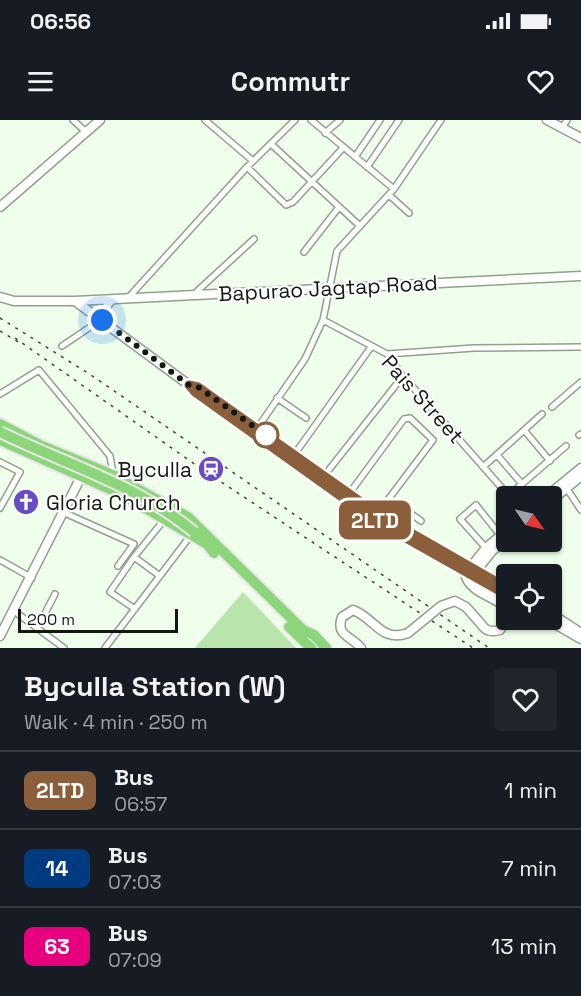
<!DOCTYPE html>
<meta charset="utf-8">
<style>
body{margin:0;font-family:"Space Grotesk",sans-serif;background:#20242c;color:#f1f3f6;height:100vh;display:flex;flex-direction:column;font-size:22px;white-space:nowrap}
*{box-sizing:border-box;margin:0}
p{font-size:20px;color:#9ea1a6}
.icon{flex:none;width:33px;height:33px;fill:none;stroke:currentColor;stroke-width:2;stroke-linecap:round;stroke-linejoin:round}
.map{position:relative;height:528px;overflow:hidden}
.details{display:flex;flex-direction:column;background:#171b24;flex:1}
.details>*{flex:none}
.badge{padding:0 12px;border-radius:9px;font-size:21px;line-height:39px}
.needle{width:39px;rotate:124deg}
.controls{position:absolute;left:496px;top:366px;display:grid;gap:12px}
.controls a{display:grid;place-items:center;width:66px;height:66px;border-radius:6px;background:#171b24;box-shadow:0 2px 4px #0004;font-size:30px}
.scale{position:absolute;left:18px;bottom:15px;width:160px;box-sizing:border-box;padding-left:6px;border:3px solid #121911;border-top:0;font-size:16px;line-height:21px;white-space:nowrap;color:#121911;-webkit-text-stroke:4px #fff;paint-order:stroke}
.you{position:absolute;width:30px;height:30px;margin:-15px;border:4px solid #fff;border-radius:50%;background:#1a73e8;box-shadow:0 0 0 9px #1a73e833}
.map>.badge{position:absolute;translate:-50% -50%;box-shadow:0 0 0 3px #fff}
.round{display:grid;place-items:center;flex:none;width:63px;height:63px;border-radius:6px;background:#20242c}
.headline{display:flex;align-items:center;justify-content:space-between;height:102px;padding:0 24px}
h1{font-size:28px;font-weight:600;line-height:45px}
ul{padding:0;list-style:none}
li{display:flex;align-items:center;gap:18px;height:78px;padding:0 24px;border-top:2px solid #363941}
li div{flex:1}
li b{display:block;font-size:22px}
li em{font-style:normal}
li .badge{min-width:66px;font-weight:700;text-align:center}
.status{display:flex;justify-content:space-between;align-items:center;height:42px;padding:0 30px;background:#171b24;direction:ltr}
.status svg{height:16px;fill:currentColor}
header{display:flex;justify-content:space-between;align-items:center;height:78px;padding:0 24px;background:#171b24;font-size:27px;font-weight:600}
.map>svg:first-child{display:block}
.green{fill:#b7e5ab}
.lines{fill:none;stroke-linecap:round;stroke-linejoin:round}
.street-tunnel{stroke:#cfdccb;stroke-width:5;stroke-dasharray:5 2.5;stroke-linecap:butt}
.street-casing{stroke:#90a18c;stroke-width:8}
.secondary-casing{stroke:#90a18c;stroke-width:11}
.highway-casing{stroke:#e7e8e7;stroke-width:14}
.street{stroke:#fff;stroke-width:5}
.secondary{stroke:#fff;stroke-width:8}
.highway{stroke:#8dd57a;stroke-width:10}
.rail{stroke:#3c443a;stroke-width:1.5;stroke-dasharray:3 6;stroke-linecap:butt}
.secondary-bridge-casing{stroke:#90a18c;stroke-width:11;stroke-linecap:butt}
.highway-bridge-casing{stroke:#e7e8e7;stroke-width:14;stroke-linecap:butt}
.secondary-bridge{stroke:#fff;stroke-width:8}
.highway-bridge{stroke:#8dd57a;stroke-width:10}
.line-casing{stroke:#fff;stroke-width:14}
.line{stroke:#8b5e3c;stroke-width:9}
.walk{stroke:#121911;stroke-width:6;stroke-dasharray:0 10.8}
.stop-dot{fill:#fff;stroke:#8b5e3c;stroke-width:3}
.labels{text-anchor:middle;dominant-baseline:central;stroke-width:4.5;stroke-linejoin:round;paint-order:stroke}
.street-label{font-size:21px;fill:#121911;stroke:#fff}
.poi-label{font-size:21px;fill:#121911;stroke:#fff;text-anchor:end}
</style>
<div class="status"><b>06:56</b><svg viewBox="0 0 49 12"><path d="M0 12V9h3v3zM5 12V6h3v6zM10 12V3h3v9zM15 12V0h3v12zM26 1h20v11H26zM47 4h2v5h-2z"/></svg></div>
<header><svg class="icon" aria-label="menu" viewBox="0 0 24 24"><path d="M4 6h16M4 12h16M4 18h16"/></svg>Commutr<svg class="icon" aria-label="heart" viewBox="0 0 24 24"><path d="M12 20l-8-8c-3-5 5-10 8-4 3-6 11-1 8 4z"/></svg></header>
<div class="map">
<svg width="581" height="528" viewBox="0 0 581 528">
<rect width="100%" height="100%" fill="#f0ffec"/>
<!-- green -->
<path class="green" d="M243,472L296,528H195Z"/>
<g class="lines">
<!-- street-tunnel -->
<path class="street-tunnel" d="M0,327V326
M409,405L414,398"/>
<!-- street casing -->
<g class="street-casing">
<path id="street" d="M73,0L86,12
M205,0L253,41
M311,0L394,69
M562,8L567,0
M325,13L340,0
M271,24L360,106
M355,37L380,0
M247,47L286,85L293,82L343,28
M367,47L399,0
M389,75L409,93
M304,132L339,87
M193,175L254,119
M128,178L247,47L295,0
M323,200L387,234L403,256L509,376
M62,226L102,199
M387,234L474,228L581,227
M0,274L39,250L110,336L113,354
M277,278L306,298
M552,287L581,262
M524,310L550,341
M254,313L305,239L323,200L337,131L394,69L441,0
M579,315L581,314
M294,335L371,227
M497,335L522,364
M0,342L20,352L0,388
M483,347L542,294
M324,356L403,256
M565,366L581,390
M349,374L404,299L410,298L433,320L378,393
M508,376L566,326
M65,393L134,424L118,446
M410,393L421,401
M486,428L460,399L476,385L500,415
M134,437L160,456
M0,440L32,458
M135,489L110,472L134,437L164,400
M14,491L64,528
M38,507L55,474
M105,528L191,415"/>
</g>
<!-- secondary casing -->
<g class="secondary-casing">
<path id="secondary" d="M547,0L581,18
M0,87L100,0
M0,177L14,181H75L189,265L195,272L373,400L507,475
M75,181L581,156
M107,203L104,192L109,182L114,179
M190,265L198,267L252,305
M279,324L407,412
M547,376L581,348
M552,380L581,356
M507,410L486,428L465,454C471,477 504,476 507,494
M460,442L507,468
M473,455L492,431L507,418
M552,494L581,513
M548,500L581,519
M481,504C486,512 492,512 500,510L507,498
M0,516L84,351
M361,528C352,516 335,516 342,497L353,490C375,498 381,523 408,513"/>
</g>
<!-- highway casing -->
<g class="highway-casing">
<path id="highway" d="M0,304L40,325L113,355L188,397L303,510L314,515L326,528
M0,320L123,375L207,424L214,433
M289,507L311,528"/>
</g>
<!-- street -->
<use href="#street" class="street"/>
<!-- secondary -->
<use href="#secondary" class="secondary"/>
<!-- highway -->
<use href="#highway" class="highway"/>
<!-- rail -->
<path class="rail" d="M0,198L91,255L489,528
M0,211L20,223
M15,218L203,350L473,528"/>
<!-- secondary-bridge casing -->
<g class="secondary-bridge-casing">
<path id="secondary-bridge" d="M408,513L441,486L455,481L466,487L481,504"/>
</g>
<!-- highway-bridge casing -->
<g class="highway-bridge-casing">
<path id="highway-bridge" d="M0,312C65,344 138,365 194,412"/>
</g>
<!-- secondary-bridge -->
<use href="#secondary-bridge" class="secondary-bridge"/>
<!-- highway-bridge -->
<use href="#highway-bridge" class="highway-bridge"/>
</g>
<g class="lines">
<!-- line casing -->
<g class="line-casing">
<path id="line" d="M507,468L378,394L198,267L189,265L195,272L374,400L507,475"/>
</g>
<!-- line -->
<use href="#line" class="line"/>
<!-- walk -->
<path class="walk" d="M102,200L189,265L198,267L266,315"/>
</g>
<!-- icons -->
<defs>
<g id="station-disc" transform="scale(1.35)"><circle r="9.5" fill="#684cc5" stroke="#fff"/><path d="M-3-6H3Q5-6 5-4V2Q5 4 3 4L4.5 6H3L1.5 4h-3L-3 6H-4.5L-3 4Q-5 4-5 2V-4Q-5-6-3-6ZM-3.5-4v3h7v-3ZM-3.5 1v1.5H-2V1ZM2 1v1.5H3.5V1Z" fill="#fff"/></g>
<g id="church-disc" transform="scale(1.35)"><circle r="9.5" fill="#684cc5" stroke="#fff"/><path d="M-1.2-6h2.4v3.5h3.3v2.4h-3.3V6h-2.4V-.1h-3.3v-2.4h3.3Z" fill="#fff"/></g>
</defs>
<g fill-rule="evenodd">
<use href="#station-disc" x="211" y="349"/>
<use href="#church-disc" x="26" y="382"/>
</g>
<!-- markers -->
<circle class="stop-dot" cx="266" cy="315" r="12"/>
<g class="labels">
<!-- street labels -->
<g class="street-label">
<text transform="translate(328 168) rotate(-3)">Bapurao Jagtap Road</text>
<text transform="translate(423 279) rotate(48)">Pais Street</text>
</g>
<!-- poi labels -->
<g class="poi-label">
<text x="192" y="349">Byculla</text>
<text x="46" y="382" text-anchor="start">Gloria Church</text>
</g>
</g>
</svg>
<div class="controls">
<a><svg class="needle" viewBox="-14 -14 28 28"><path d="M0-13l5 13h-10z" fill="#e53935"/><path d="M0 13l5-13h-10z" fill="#9ea1a6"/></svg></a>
<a><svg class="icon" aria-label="locate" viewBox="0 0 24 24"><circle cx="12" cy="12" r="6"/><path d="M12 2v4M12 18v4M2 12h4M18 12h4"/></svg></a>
</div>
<div class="scale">200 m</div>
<div class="you" style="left:102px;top:200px"></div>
<b class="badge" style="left:375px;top:400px;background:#8b5e3c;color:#fff">2LTD</b>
</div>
<section class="details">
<div class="headline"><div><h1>Byculla Station (W)</h1><p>Walk · 4 min · 250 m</p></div><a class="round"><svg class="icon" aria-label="heart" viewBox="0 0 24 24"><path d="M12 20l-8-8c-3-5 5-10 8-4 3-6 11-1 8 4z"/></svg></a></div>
<ul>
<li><span class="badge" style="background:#8b5e3c;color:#fff">2LTD</span><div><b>Bus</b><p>06:57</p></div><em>1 min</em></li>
<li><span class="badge" style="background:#003b80;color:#fff">14</span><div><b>Bus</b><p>07:03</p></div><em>7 min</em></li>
<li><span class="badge" style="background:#e6007e;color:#fff">63</span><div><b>Bus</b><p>07:09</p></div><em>13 min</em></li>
</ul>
</section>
